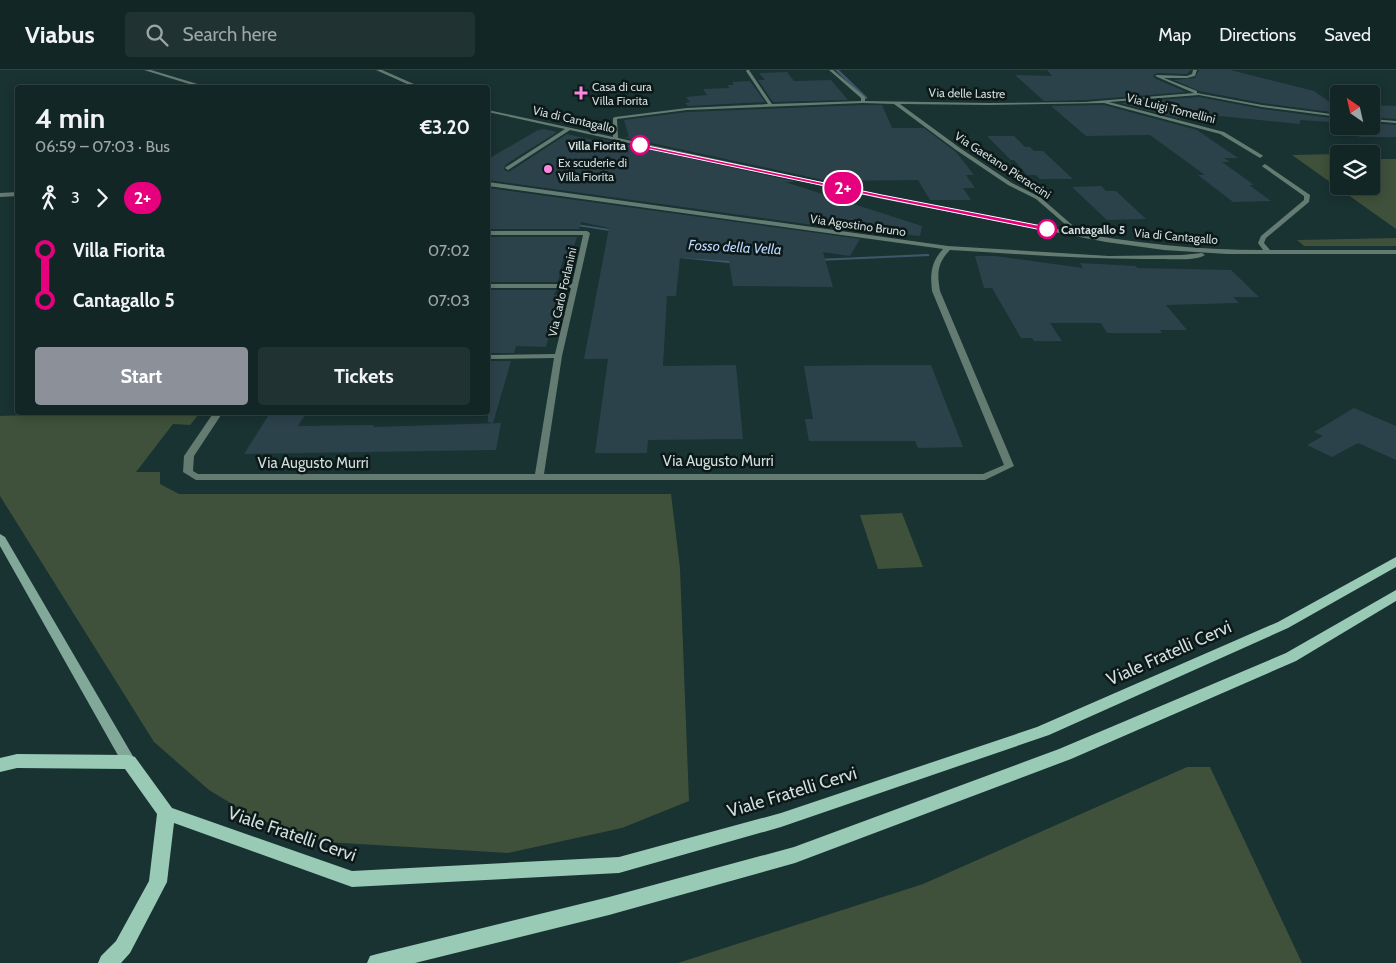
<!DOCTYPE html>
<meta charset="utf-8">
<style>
body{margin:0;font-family:Cabin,sans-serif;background:#203232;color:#f1f3f6;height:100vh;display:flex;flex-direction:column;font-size:19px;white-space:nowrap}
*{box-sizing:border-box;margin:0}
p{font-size:16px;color:#9da5a7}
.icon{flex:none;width:28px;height:28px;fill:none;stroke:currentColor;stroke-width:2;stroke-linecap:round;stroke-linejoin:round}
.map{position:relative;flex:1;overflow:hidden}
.side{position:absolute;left:15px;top:15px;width:475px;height:330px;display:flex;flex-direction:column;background:#132626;border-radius:5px;box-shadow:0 2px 12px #0003,0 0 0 1px #324343}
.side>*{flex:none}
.badge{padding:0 10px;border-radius:16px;font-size:18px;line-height:32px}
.needle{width:32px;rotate:326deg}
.controls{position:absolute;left:1330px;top:15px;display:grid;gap:10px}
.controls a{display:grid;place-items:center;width:50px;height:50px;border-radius:5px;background:#132626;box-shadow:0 2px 12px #0003,0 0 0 1px #324343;font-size:25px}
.map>.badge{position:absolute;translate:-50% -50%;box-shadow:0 0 0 2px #fff}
.legs{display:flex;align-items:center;gap:8px;height:55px;padding:0 20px;font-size:16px}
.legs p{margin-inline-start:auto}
.head{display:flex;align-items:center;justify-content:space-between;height:85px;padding:0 20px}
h1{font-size:28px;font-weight:700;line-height:38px}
.primary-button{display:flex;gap:10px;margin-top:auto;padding:10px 20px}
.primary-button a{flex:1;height:58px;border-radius:5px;background:#8c9099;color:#fff;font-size:20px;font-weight:700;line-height:58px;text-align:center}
.primary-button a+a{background:#203232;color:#f1f3f6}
ul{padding:0 20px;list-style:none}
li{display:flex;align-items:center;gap:18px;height:50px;font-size:19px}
li i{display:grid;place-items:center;width:8px;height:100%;margin:0 6px;background:currentColor}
li i::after{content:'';width:12px;height:12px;margin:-6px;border:4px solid;border-radius:50%;background:#132626}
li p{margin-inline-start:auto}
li:first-child i{background:linear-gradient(#0000 50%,currentColor 0)}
li:last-child i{background:linear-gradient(currentColor 50%,#0000 0)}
header{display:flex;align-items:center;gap:30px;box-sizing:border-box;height:70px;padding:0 25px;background:#132626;border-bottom:1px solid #324343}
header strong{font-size:24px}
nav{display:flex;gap:28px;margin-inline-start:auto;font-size:18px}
.search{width:350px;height:45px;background:#203232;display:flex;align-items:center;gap:12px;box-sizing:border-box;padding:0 18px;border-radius:5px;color:#9da5a7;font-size:19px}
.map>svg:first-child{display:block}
.green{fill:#3f513a}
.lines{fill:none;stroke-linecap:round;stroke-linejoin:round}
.stream{fill:#3e576d;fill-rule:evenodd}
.building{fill:#2c424b}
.street{fill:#647b71;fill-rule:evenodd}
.secondary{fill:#81a898;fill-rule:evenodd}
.primary{fill:#98cab5;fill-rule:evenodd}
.line-1{fill:#e6007e;stroke:#fff}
.poi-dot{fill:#fe86e1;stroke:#0d1818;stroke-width:2}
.stop-1-dot{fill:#fff;stroke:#e6007e;stroke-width:2.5}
.labels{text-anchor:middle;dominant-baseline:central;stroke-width:5;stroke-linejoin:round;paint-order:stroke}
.far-poi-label{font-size:12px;fill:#cfdddd;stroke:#0d1818;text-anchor:start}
.far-street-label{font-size:12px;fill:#cfdddd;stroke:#0d1818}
.far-stop-label{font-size:12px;font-weight:bold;fill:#cfdddd;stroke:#0d1818;text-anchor:end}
.far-water-label{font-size:14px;font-style:italic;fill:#b9d7fb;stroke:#0d1818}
.street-label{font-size:15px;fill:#cfdddd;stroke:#0d1818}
.near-street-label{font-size:18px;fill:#cfdddd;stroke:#0d1818}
</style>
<header>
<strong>Viabus</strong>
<div class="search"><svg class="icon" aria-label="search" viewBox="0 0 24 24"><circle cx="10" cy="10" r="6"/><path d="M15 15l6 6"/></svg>Search here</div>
<nav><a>Map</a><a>Directions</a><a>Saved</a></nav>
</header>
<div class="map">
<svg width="1396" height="893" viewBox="0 0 1396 893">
<rect width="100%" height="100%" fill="#193232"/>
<!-- green -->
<path class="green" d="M1339,84V116H1371V86L1379,89H1396V159L1292,85Z
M1396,168V176H1304L1297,170Z
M102,342L200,343L190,355L173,354L136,402H160V414L179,424H671L680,498L689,731L622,758L508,783L326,772L255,748L209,720L154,672L0,426V346Z
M902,443L923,497L878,499L860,445Z
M1187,697H1210L1302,893H678L923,814Z"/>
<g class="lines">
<!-- stream -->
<path class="stream" d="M835,0H839L867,27V29H865Z
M569,153L616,160L618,161L616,162L571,155L569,154Z
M927,184H929V186L817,191L815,190L817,189Z
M678,186L738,190L741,192L738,194L680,188L678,187Z"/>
</g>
<!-- building -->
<path class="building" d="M1047,0H1191L1187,4L1157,3L1153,5L1154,8L1186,22L1085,30L1044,31L1015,5L1052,6Z
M1199,0H1230L1314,21L1331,33L1339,34V43L1262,33L1199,21L1174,10L1195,8Z
M787,2L794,11L831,10L848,30L773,32L758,10H765L759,3Z
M750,11L765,32L688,36L685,33L690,32L686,27L707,25L703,19L730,18L727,15H734L732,12Z
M1199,27L1262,39L1339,49V56L1331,52L1300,50V54L1170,41L1181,49L1120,33Z
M863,35H882L892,58H924L956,82L974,105H966L975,118H963L971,130H930L918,110L828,111L623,67H629L624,50L687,42Z
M1104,35L1197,60L1238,88H1224L1230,92H1222L1254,115H1249L1271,131L1233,132L1198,105H1205L1150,65L1086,66L1051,36Z
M1371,35L1396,36V49L1371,47Z
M1371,53L1396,55V67H1360L1339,56H1371Z
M544,59L557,62L505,95L504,100L509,102L567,64L593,70L602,69L797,112H785L922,156L920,166L865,160L864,162L488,110V89L538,60Z
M987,66H1014L1025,77H1030L1034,81H1043L1073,109H1040L1036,105H1027L1014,90H1011Z
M1101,116L1106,121H1116L1146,149L1107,150L1072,117Z
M488,118L860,169L850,186L823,182L833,217L733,216L729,191L680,188L676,226H667L663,296L736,295L743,369L648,370L647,383H595L608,289H584L609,158L581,152L579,159H488Z
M488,167H577L571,185H564L558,212H488Z
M975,186H995L1083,198L1080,193L1136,196L1137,198L1231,200L1259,227H1233L1239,233L1166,235L1187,260H1160L1162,263H1107L1101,253H1050L1062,271H1034L1032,268H1021L992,218H984Z
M488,220H556L554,225H560L546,277L516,276L514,283H488Z
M488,291H511L493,353L488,352Z
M878,295H931L963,377L918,378L915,371H809L805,349H813L804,296Z
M1354,338L1396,356V390L1358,373L1332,387L1307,375L1323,366L1314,362Z
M270,343H306L298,356L374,355L373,357L501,353L496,380L244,384Z"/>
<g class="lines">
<!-- street -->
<path class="street" d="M144,0H151L211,18H202Z
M376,0H382L423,18H416Z
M747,0H749L772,34L861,31V28L829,0H833L865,27V31L989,33L1085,32L1194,23L1155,6L1157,5L1187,6L1192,4L1193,0H1197L1195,6L1187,8H1164L1197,21V23L1262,35L1339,45V47L1262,37L1199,25L1109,32L1224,62L1262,85L1263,86L1260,88L1220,64L1104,33L989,35L900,34L960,78L1012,113L1040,127L1071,154L1072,155L1068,161C1133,173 1197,180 1263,180L1258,173L1261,166L1304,130V126L1263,97L1262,96L1265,94L1310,125L1309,132L1266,168L1264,173L1270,180H1396V184H1227L1164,180L1106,172L882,129L570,60L508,100L505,98L506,97L565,59L488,42V40L613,67V48L615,47L687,38L768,34L746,1ZM863,33L894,34L956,80L1008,115L1036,129L1066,155L1062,160L882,125L618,68L617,49L687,40Z
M1371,49L1396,51V53L1371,51Z
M488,112L948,176L1109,186L1182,185L1202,183L1205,185C1196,191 1172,189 1160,189C1090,190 1020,184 950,180C937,193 937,204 940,221L1014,396L985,410H196L183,402L184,386L214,342H223L194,386L193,401L198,404H535L554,288L488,289V285L555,284L571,218H488V214H572L583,165H488V161H587L590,163L562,286L544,404H983L1004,395L932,221C930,204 931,192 943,179L488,116Z
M18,122V126L0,127V123Z"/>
<!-- secondary -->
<path class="secondary" d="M0,464L5,467L134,688L136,692L134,696L129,697L124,696L0,476Z"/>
<!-- primary -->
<path class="primary" d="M1396,487V497L1288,558L1049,665L781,757L619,803L352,817L174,753L167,812L130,883L121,893H98L101,886L116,871L149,811L157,744L125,699L17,698L0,702V688L17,684L129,685L135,687L172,738L352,801L619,787L781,743L1037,657L1278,552Z
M1396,520V531L1296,591L1071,689L795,793L609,845L415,893H367L370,886L377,884L609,827L794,777L1059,679L1286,583Z"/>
</g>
<!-- line-1 -->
<path class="line-1" d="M638,74L882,125L1047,157L1050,159L1047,161L882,128L640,77Z"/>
<!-- markers -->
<g class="poi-dot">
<path d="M578.5 15.5h5v5h5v5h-5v5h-5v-5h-5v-5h5z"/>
<circle cx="548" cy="99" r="5"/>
</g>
<g class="stop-1-dot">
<circle cx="640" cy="75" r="9"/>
<circle cx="1047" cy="159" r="9"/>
</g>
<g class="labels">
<!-- far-poi labels -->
<g class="far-poi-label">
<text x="592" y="16">Casa di cura<tspan x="592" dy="14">Villa Fiorita</tspan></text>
<text x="558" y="92">Ex scuderie di<tspan x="558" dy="14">Villa Fiorita</tspan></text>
</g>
<!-- far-street labels -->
<g class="far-street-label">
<text transform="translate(967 23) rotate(1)">Via delle Lastre</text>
<text transform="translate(1171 38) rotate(14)">Via Luigi Tomellini</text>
<text transform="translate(574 49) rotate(13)">Via di Cantagallo</text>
<text transform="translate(1003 95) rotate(33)">Via Gaetano Pieraccini</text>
<text transform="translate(858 155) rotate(8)">Via Agostino Bruno</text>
<text transform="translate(1176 166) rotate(5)">Via di Cantagallo</text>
<text transform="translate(562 222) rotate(-77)">Via Carlo Forlanini</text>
</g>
<!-- far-stop labels -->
<g class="far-stop-label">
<text x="626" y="75">Villa Fiorita</text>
<text x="1061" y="159" text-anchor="start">Cantagallo 5</text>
</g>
<!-- far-water labels -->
<g class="far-water-label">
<text transform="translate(735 177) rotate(3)">Fosso della Vella</text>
</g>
<!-- street labels -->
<g class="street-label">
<text x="718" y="391">Via Augusto Murri</text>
<text x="313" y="393">Via Augusto Murri</text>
</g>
<!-- near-street labels -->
<g class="near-street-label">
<text transform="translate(1169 583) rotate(-24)">Viale Fratelli Cervi</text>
<text transform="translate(792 722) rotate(-17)">Viale Fratelli Cervi</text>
<text transform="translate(292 764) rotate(19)">Viale Fratelli Cervi</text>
</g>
</g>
</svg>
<div class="controls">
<a><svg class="needle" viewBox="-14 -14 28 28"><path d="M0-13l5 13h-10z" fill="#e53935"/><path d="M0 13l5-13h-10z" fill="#9da5a7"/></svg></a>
<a><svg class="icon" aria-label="layers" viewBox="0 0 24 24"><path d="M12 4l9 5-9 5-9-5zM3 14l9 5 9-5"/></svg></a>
</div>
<b class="badge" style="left:843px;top:118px;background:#e6007e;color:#fff">2+</b>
<section class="side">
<div class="head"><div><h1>4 min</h1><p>06:59 – 07:03 · Bus</p></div><b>€3.20</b></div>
<div class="legs"><svg class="icon" aria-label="walk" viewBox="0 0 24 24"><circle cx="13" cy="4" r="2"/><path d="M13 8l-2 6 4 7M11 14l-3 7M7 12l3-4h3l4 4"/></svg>3<svg class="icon" aria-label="forward" viewBox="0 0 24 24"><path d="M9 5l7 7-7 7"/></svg><b class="badge" style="background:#e6007e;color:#fff">2+</b></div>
<ul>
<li><i style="color:#e6007e"></i><b>Villa Fiorita</b><p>07:02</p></li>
<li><i style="color:#e6007e"></i><b>Cantagallo 5</b><p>07:03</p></li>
</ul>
<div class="primary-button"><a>Start</a><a>Tickets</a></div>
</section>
</div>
